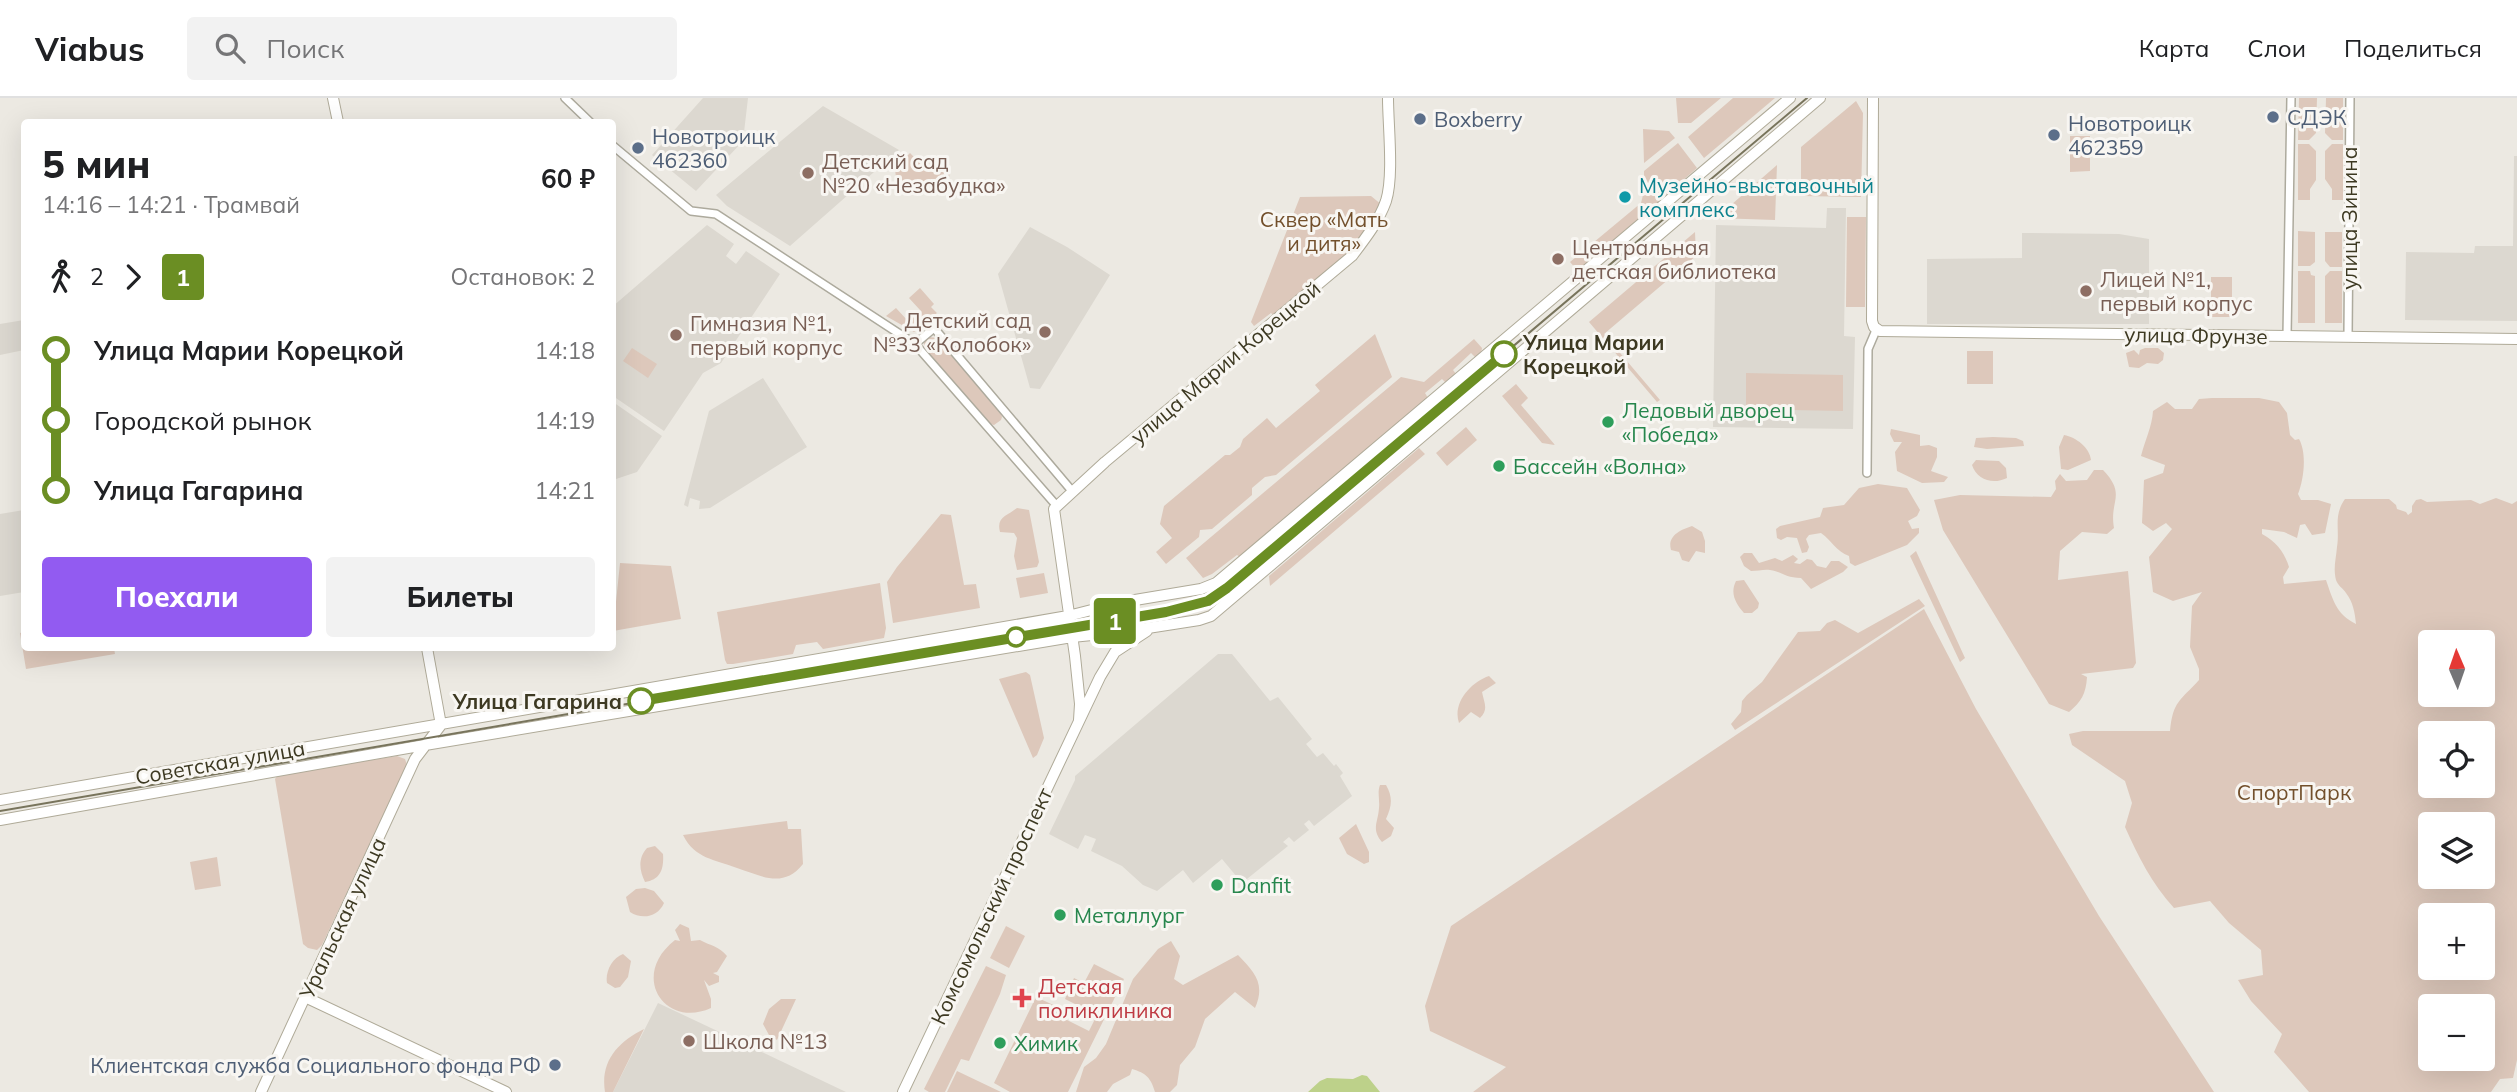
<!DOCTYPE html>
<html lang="ru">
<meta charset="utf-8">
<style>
body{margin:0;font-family:Mulish,sans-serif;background:#f2f2f2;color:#202124;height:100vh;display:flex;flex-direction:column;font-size:26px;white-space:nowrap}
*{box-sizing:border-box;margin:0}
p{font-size:23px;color:#757577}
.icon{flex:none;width:38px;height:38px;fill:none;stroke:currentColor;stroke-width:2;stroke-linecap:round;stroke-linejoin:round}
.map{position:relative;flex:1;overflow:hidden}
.details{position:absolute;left:21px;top:21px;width:595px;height:532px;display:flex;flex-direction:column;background:#fff;border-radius:7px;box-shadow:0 7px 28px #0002}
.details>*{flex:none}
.badge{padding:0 14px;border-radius:5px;font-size:24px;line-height:46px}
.needle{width:46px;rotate:358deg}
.tools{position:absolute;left:2418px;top:532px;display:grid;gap:14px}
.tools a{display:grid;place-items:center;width:77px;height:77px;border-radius:7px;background:#fff;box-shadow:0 7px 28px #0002;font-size:35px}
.map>.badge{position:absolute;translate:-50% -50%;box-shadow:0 0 0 4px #fff}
.legs{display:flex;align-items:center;gap:10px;height:77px;padding:0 21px;font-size:23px}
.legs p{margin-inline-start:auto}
.overview{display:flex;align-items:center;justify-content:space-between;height:119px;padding:0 21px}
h1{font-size:38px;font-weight:800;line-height:52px}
.primary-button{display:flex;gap:14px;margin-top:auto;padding:14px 21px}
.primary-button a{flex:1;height:80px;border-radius:7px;background:#925bf1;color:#fff;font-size:28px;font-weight:800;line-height:80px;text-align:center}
.primary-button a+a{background:#f2f2f2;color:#202124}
ul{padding:0 21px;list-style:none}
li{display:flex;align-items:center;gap:24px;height:70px;font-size:26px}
li i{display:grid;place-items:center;width:10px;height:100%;margin:0 9px;background:currentColor}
li i::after{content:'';width:18px;height:18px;margin:-9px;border:5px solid;border-radius:50%;background:#fff}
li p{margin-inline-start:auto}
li:first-child i{background:linear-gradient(#0000 50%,currentColor 0)}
li:last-child i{background:linear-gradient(currentColor 50%,#0000 0)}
header{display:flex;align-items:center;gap:42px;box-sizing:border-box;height:98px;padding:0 35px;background:#fff;border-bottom:2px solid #e0e0e0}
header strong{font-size:33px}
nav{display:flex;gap:38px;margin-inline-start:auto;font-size:24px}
.search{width:490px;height:63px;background:#f2f2f2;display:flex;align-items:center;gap:18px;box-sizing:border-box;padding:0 24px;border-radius:7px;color:#757577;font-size:26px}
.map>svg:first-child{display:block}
.built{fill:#dcd8d0}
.green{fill:#ddc8bb;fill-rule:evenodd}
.water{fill:#bdd18a}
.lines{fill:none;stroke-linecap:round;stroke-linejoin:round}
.street-casing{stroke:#adaa9d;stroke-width:10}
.secondary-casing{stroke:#afaa98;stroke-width:12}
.street{stroke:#fff;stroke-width:7}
.secondary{stroke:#fff;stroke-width:10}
.tram{stroke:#78745c;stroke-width:2}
.line-1-casing{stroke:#fff;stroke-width:16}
.line-1{stroke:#6b8e23;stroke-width:10}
.service-dot{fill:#5c6f8a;stroke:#f8f6f2;stroke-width:2.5}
.education-dot{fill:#8d6e63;stroke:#f8f6f2;stroke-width:2.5}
.culture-dot{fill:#0f9aa8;stroke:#f8f6f2;stroke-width:2.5}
.stop-1-dot{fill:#fff;stroke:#6b8e23;stroke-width:3.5}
.leisure-dot{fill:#2e9e5b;stroke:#f8f6f2;stroke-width:2.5}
.health-dot{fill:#e0444e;stroke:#f8f6f2;stroke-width:2.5}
.labels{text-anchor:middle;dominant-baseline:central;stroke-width:6;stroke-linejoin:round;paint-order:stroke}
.service-label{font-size:21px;fill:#4e5e75;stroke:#f8f6f2;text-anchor:start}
.education-label{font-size:21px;fill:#785e54;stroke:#f8f6f2;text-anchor:start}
.culture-label{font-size:21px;fill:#0d838f;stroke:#f8f6f2;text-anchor:start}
.street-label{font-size:21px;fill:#3d3922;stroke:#f8f6f2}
.park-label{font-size:21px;fill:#73502c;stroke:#f8f6f2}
.stop-label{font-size:21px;font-weight:bold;fill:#3d3922;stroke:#f8f6f2;text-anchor:start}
.leisure-label{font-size:21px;fill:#27864d;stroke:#f8f6f2;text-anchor:start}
.health-label{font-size:21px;fill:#be3a42;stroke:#f8f6f2;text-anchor:start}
</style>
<header>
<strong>Viabus</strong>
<div class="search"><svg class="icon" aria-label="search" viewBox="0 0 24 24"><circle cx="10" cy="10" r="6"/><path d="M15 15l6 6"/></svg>Поиск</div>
<nav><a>Карта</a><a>Слои</a><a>Поделиться</a></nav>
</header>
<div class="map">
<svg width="2517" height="994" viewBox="0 0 2517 994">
<rect width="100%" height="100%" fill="#ece9e2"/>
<!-- built -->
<path class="built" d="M703,0H748L743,43L696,93L652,57Z
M823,8L899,52L790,148L727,108L716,97Z
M2514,58H2517V223L2405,222L2406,154L2474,155L2475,148H2513Z
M1827,110H1846L1844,238L1855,239L1853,331L1713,329L1716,127L1826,130Z
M707,127L734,146L726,158L736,166L746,153L780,176L721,265L703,275L664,333L613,298L612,209Z
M1030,129L1067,149L1110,177L1040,291L1030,290L998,176Z
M2022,135L2119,136L2149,141V226H1927V161L2022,160Z
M24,222V252L0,257V226Z
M763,280L807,349L710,410L699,411L700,403L690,400L688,409L684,407L709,313Z
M613,304L662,338L637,374L613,382Z
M24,412V494L0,498V416Z
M1218,556H1232L1270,603L1278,599L1312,641L1306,646L1317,659L1323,655L1334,668L1336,666L1343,675L1340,678L1352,698L1314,728L1309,722L1304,726L1309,732L1294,744L1289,739L1283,744L1288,748L1242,785L1222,761L1193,785L1183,772L1157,793L1143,787L1122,768L1091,753L1096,741L1085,737L1078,751L1049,736L1075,682V678Z
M658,905L764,955L846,994H613Z"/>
<!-- green -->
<path class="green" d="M1676,0H1721L1691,25H1678Z
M1733,0H1775L1704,60L1688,39Z
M2299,0H2317L2316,35L2309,42H2298Z
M2326,0H2343V42H2332L2325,35Z
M1856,3L1863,15L1861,99L1801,98V49Z
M1643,31L1669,33L1675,40L1644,65Z
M2070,38H2090V73L2070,74Z
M1678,45L1697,70L1578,173L1570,164L1641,105L1644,93V73Z
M2298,46H2309L2316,53V82L2310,91V102H2298Z
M2332,46H2343V102H2332V91L2325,81V53Z
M910,55L919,64C932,55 936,57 948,66L950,74L947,90L940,86L933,89L927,84L916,93L906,92L902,84L896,81L895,70Z
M1777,67L1775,122L1716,120Z
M1371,98L1382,107L1352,157L1275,219L1271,215L1254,228L1251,224L1300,99Z
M1847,119H1866L1865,209H1846Z
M2298,133L2315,134V164L2310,168H2298Z
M1695,134L1696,158L1604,236L1660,302L1657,304L1589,224Z
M2325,134H2342V169H2330L2325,163Z
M2298,173H2310L2311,177L2315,178V225H2298Z
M2330,173H2342V225H2325V178Z
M2211,179H2232V219H2211Z
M920,190L934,206L931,209L937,215L914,234L886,218L896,210L908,223L920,212L909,200Z
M1375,236L1392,279L1276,377L1265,379L1252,390V397L1212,431L1200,432L1199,439L1166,466L1156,454L1172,440L1160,426L1164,408L1225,357H1230L1240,349L1243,341L1267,320L1276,330L1320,293L1315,287Z
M929,239L938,240L1000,313L1002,319L1001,322L994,327L987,325L924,251V242Z
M1474,241L1482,250L1481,256L1476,260L1471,255L1453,272L1456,276L1446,285L1442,281L1425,295L1428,300L1241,460L1237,457L1212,476L1203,480L1186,460L1401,279L1424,284Z
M632,250L657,266L648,280L623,263Z
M2145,250H2158L2164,255L2163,262L2158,266L2147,265L2139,270L2129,269L2126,255L2134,252L2139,257L2140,252Z
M1967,253H1993V286H1967Z
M1746,275L1843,277V313L1746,311Z
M1516,286L1528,300L1521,307L1555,347L1542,345L1502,298Z
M2212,300H2259L2279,304L2287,315L2290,337L2295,342L2299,341C2307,355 2304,381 2298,396L2301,402H2318L2331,406L2325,435L2312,437L2305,426L2300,427L2297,440L2284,434L2262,431V436C2276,444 2284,453 2289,469L2283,479L2284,486L2326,482C2333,502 2336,516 2356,526C2355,515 2353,504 2346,495C2343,490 2338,488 2336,482C2333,470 2336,461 2337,449C2340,431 2333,418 2345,401H2389L2396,407L2397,411L2406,414L2408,417L2412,414V408L2416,402L2421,401L2427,404L2471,402L2480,406L2496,400L2512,406L2517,403V962L2513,980L2500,981L2491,994H2309L2274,954L2282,936L2251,903L2238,882L2263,877L2261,852L2229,825L2210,803L2174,810C2152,786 2138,758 2125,729L2132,705L2125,683L2072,647L2069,636L2083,633H2170C2173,603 2180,603 2199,582V571L2190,549L2192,508L2202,494L2173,503L2153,494L2149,459L2172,431L2166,425L2153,433L2142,425L2144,382L2163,375L2165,367L2141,358C2145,342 2152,329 2153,313L2167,304L2175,311H2192L2199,301ZM2431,544H2483V597H2431ZM2431,635H2483V688H2431ZM2431,726H2483V779H2431ZM2431,817H2483V870H2431ZM2431,908H2483V961H2431Z
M1466,329L1477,342L1447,368L1436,355Z
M1891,331L1920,337V348L1929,347L1937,350V359L1931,373L1948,379L1944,384L1922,385L1897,373L1895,354L1902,344H1894L1890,336Z
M2064,337C2076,339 2090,350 2091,362L2068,372L2061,371L2059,349Z
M1993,339L2016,340L2023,343L2024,348L1987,351L1974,349L1976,340Z
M1419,350L1425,356L1270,488L1269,478Z
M1976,362L1999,363L2006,370L2007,380C1993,387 1977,382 1972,367Z
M2094,372H2103C2127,397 2109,402 2114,430L2107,436L2082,434L2060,453L2058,482L2128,473L2136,565L2133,570L2081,576L2087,579C2086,596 2081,604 2069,614L2049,606L1943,432L1934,402L1960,397L2051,399L2056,391L2055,383L2060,376L2066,383L2087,382Z
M1878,386L1907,390L1920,412L1917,418L1908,423L1912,431L1919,430V435L1907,447L1855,468L1850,465L1849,458C1836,453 1832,443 1821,435L1809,437L1806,441L1809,449L1807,454L1802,455L1797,440L1787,439L1781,442L1777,440L1776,431L1780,428L1820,419L1823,410L1844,407L1859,390Z
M1017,410L1029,412L1039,464L1037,469L1017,472L1014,458L1017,440L1014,435L1000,434C996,419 1007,418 1017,410Z
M941,416L951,417L964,487L976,486L980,510L893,525L887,484L897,469Z
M1692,428L1702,434L1705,443V455L1696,453L1689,464L1682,462L1679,454L1671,452C1667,438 1680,432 1692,428Z
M1916,453L1965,560L1960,564L1910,458Z
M1744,455H1752L1759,465L1775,460L1782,463L1793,457L1798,461L1794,465L1800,466L1807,461L1812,462L1817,468L1826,470L1831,463H1839L1848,469L1843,474L1811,491L1801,480C1785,480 1783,474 1770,472C1764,471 1758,473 1751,473L1744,468L1740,459Z
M620,465L671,468L681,521L613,533Z
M1044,475L1048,495L1020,500L1016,480Z
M1744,482L1759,505L1758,510L1752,515H1744C1735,505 1730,495 1736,483Z
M880,485L886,530L884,540L823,551L817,544L796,547L793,556L733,566H727L725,562L717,514Z
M1919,501L1925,508L1735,632L1731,626L1741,614L1742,603L1747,597L1762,584L1798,534L1820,533L1827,525L1835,522L1858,535Z
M1924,511L1976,611L2099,818L2214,994H1473L1506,969L1430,933L1425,908L1451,828Z
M24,534V550H114L115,556L26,571L20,535Z
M1026,574L1030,577L1044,640L1037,657L1033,660L999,581Z
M1489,578L1496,585L1482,594C1484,605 1489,611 1480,620L1471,614L1459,625C1452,605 1471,584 1489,578Z
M397,658L405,661L407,667L322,847L317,852L308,850L303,846L275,681L278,677Z
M1380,687H1386C1393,699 1392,708 1386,721L1394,730L1391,738L1382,744C1371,731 1378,725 1379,710C1380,702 1377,695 1380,687Z
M787,723L788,731H801L803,766C783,791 762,778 737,770C714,761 695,761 683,737Z
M1356,726L1369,754V764L1364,766L1347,756L1339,740Z
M655,748L663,756C664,770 661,782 645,784C639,772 638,760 647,750Z
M217,759L221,788L195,792L190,764Z
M645,790L654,793L664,805C658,819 642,822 630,814L626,799L636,791Z
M680,826L689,830L691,843L700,842C711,848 719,848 727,858L717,874L713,875L719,878V884L709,888L704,882L711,901V910C665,931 629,878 675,842L680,843L675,832Z
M1006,828L1025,838L1009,870L990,860Z
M1171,843L1180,858L1174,881L1183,887L1238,857C1254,874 1266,885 1255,910L1235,894L1205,921L1195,949L1180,967L1177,987L1170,994H1155C1151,980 1146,975 1132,971L1130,977L1113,986L1107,994H1076L1084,969L1096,960L1106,946L1133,881L1158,851Z
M623,856L631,863L628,879L620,889L615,890L607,885C605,874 612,860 623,856Z
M1094,866L1124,881L1068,994H1010L994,985L1036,899L1060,910L1061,919L1089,933L1097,917L1065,901L1074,880L1084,885Z
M986,868L1006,877L1000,896L969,963L961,961L945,994H929L924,991Z
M781,901H796L777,942L769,937L763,926L769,911Z
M644,931L613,994H605C600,963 618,944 644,931Z
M957,973L1001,994H947Z"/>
<!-- water -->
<path class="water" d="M1362,977L1367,978L1380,994H1308L1320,983L1327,980L1353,981Z"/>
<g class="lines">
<!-- street casing -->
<g class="street-casing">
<path id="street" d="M565,0L590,24
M612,47L691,113L716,116L915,246L1056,407
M2287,238L2291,0
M2348,239L2350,0
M915,246L934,230L1072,393
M1867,375L1868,251L1877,230"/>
</g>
<!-- secondary casing -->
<g class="secondary-casing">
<path id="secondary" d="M333,0L338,24
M1873,0L1872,223L1874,229L1880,233L2517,241
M427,550L441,627
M1079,622L1080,606L1075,558L1054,411L1105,364L1352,158C1365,141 1379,123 1386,103C1394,78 1388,27 1388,0
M0,702L1068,518L1123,504L1201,491L1216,485L1790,0
M0,722L425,647L1072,539L1122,534L1199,522L1211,518L1820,0
M305,899L506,994
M261,994L415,661L441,627
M903,994L1100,579L1115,554L1147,533"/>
</g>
<!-- street -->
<use href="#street" class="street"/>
<!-- secondary -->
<use href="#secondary" class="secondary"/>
<!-- tram -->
<path class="tram" d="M0,713L1166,514C1192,509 1206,505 1227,490L1807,0"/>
</g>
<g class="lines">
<!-- line-1 casing -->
<g class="line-1-casing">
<path id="line-1" d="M641,603L1166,514L1208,503L1227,490L1504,256"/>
</g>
<!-- line-1 -->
<use href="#line-1" class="line-1"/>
</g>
<!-- markers -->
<g class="service-dot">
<circle cx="2273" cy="19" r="7"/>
<circle cx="1420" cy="21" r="7"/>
<circle cx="2054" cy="37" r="7"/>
<circle cx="638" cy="50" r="7"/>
<circle cx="555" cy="967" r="7"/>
</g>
<g class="education-dot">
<circle cx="808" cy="75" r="7"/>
<circle cx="1558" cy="161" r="7"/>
<circle cx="2086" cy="193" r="7"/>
<circle cx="1045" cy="234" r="7"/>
<circle cx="676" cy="237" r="7"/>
<circle cx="689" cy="943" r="7"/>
</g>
<circle class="culture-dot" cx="1625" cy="99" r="7"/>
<g class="stop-1-dot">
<circle cx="1504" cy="256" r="12"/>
<circle cx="1016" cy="539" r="9"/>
<circle cx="641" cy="603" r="12"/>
</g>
<g class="leisure-dot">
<circle cx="1608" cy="324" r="7"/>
<circle cx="1499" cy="368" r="7"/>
<circle cx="1217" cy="787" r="7"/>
<circle cx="1060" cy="817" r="7"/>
<circle cx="1000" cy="945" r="7"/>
</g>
<path class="health-dot" d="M1018.5 889.5h7v7h7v7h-7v7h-7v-7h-7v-7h7z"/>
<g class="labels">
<!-- service labels -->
<g class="service-label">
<text x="2287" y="19">СДЭК</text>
<text x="1434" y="21">Boxberry</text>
<text x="2068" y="25">Новотроицк<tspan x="2068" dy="24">462359</tspan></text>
<text x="652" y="38">Новотроицк<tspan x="652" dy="24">462360</tspan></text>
<text x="541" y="967" text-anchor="end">Клиентская служба Социального фонда РФ</text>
</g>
<!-- education labels -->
<g class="education-label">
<text x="822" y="63">Детский сад<tspan x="822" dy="24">№20 «Незабудка»</tspan></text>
<text x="1572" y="149">Центральная<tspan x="1572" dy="24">детская библиотека</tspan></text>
<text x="2100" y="181">Лицей №1,<tspan x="2100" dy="24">первый корпус</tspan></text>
<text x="1031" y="222" text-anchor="end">Детский сад<tspan x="1031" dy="24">№33 «Колобок»</tspan></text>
<text x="690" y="225">Гимназия №1,<tspan x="690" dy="24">первый корпус</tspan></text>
<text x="703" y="943">Школа №13</text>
</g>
<!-- culture labels -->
<g class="culture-label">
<text x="1639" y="87">Музейно-выставочный<tspan x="1639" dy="24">комплекс</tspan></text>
</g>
<!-- street labels -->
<g class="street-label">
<text transform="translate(2349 120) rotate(-90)">улица Зинина</text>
<text transform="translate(2196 237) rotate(1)">улица Фрунзе</text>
<text transform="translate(1225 264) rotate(-40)">улица Марии Корецкой</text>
<text transform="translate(220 664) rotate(-10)">Советская улица</text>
<text transform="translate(991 808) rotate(-65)">Комсомольский проспект</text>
<text transform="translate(342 820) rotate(-65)">Уральская улица</text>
</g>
<!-- park labels -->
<g class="park-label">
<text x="1324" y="121">Сквер «Мать<tspan x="1324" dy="24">и дитя»</tspan></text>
<text x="2294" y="694">СпортПарк</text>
</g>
<!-- stop labels -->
<g class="stop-label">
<text x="1523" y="244">Улица Марии<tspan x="1523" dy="24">Корецкой</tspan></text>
<text x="622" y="603" text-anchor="end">Улица Гагарина</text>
</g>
<!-- leisure labels -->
<g class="leisure-label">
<text x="1622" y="312">Ледовый дворец<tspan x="1622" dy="24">«Победа»</tspan></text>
<text x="1513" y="368">Бассейн «Волна»</text>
<text x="1231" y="787">Danfit</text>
<text x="1074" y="817">Металлург</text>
<text x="1014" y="945">Химик</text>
</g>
<!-- health labels -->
<g class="health-label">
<text x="1038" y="888">Детская<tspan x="1038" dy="24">поликлиника</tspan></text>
</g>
</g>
</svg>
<div class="tools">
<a><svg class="needle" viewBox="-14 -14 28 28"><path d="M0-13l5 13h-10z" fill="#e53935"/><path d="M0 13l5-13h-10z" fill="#757577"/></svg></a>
<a><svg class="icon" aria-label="locate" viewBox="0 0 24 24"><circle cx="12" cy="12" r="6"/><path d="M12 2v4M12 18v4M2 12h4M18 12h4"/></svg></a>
<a><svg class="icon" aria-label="layers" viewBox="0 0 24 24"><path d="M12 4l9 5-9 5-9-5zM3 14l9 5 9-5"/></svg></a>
<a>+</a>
<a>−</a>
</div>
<b class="badge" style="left:1115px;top:523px;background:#6b8e23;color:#fff">1</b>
<section class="details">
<div class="overview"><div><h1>5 мин</h1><p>14:16 – 14:21 · Трамвай</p></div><b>60 ₽</b></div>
<div class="legs"><svg class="icon" aria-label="walk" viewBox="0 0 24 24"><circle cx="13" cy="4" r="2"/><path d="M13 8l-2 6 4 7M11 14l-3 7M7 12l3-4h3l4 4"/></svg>2<svg class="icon" aria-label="forward" viewBox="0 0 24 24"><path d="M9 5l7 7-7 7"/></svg><b class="badge" style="background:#6b8e23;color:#fff">1</b><p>Остановок: 2</p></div>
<ul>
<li><i style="color:#6b8e23"></i><b>Улица Марии Корецкой</b><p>14:18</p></li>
<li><i style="color:#6b8e23"></i><span>Городской рынок</span><p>14:19</p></li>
<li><i style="color:#6b8e23"></i><b>Улица Гагарина</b><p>14:21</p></li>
</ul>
<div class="primary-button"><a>Поехали</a><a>Билеты</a></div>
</section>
</div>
